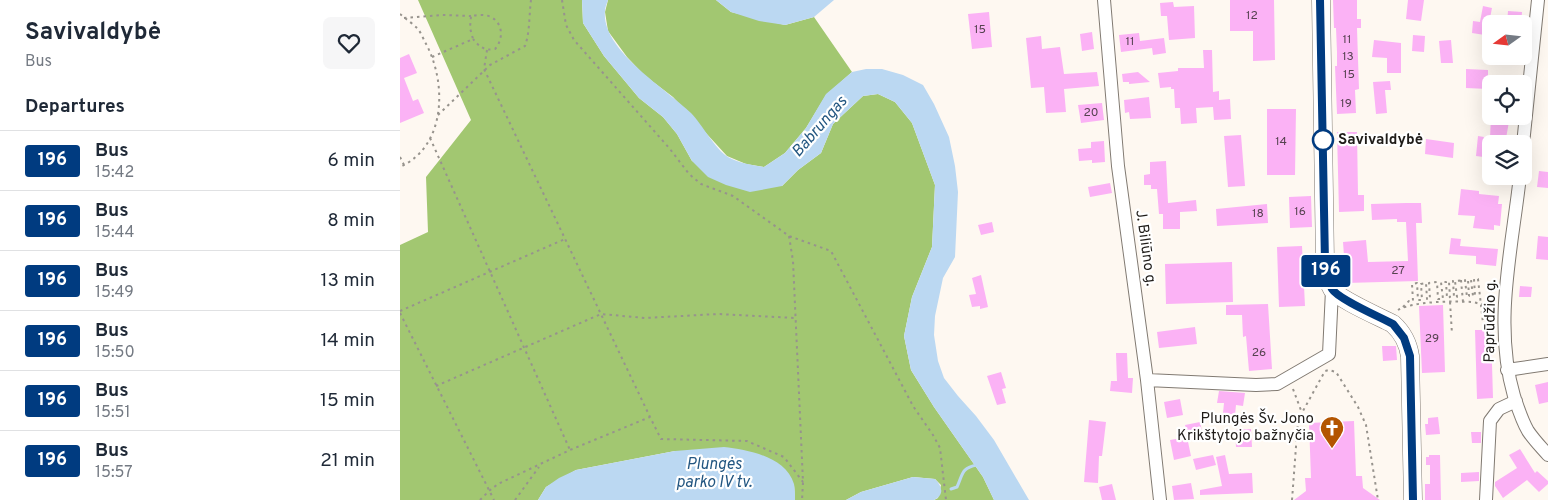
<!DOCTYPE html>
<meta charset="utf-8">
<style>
body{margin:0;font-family:Overpass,sans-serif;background:#f6f6f7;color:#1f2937;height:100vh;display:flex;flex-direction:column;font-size:19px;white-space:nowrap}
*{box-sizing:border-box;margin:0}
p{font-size:16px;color:#747a83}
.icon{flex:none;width:28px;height:28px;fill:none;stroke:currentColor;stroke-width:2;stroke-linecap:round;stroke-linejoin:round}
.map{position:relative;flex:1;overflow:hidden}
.details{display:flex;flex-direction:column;background:#fff;width:400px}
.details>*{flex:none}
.badge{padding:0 10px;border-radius:4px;font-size:18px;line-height:32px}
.needle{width:32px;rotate:255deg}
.tools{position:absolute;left:1082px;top:15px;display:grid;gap:10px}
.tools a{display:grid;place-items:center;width:50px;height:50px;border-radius:8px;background:#fff;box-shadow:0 5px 20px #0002;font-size:25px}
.map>.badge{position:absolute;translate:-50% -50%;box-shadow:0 0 0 2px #fff}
h2{padding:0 25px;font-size:19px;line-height:45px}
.round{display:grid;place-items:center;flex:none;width:52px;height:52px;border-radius:8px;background:#f6f6f7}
.overview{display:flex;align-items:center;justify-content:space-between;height:85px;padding:0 25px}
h1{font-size:24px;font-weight:700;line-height:38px}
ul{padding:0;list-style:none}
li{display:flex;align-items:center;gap:15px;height:60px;padding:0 25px;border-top:1px solid #e0e1e3}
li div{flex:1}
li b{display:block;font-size:19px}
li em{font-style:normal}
li .badge{min-width:55px;font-weight:700;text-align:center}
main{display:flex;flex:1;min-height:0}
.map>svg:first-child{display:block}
.forest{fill:#a2c771}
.water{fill:#bbd8f2}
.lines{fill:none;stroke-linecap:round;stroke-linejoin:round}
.stream{stroke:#bbd8f2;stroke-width:3}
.building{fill:#fbb2f5}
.minor-casing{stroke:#817a72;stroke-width:14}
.secondary-casing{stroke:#817a72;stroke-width:19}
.path{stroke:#97938d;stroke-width:2;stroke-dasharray:2.5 4;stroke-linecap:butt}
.minor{stroke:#fff;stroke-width:12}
.secondary{stroke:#fff;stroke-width:18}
.line-casing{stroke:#fff;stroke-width:11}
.line{stroke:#003b80;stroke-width:8}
.stop-dot{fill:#fff;stroke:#003b80;stroke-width:2.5}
.labels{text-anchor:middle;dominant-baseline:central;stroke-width:4.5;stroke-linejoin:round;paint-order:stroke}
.number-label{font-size:12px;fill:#564250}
.stop-label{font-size:15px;font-weight:bold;fill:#1f1c19;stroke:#fff;text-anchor:start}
.street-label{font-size:15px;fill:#1f1c19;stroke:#fff}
.poi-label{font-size:15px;fill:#1f1c19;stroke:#fff;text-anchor:end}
.water-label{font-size:16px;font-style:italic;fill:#225681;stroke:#fff}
</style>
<main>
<section class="details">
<div class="overview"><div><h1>Savivaldybė</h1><p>Bus</p></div><a class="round"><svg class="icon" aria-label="heart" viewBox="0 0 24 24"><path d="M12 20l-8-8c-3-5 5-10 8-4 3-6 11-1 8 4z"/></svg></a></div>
<h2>Departures</h2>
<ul>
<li><span class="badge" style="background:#003b80;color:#fff">196</span><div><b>Bus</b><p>15:42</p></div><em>6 min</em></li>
<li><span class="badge" style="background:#003b80;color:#fff">196</span><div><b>Bus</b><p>15:44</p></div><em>8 min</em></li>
<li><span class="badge" style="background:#003b80;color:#fff">196</span><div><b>Bus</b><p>15:49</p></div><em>13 min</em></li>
<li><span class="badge" style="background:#003b80;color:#fff">196</span><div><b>Bus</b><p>15:50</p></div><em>14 min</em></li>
<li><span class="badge" style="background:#003b80;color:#fff">196</span><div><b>Bus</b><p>15:51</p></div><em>15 min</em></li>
<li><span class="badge" style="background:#003b80;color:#fff">196</span><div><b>Bus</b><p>15:57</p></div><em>21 min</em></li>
</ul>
</section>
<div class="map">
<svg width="1148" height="500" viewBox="0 0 1148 500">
<rect width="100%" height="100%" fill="#fef8f1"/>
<!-- forest -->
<path class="forest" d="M18,0H182L183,23L204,56L239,98L263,117L277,134L292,161L382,186L398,170L421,153L433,124L463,96L478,94L495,102L512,123L535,185L532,247L512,297L504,336L511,370L534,407L583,477L594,500H534L538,498L541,485L535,479L513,477L461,492L446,500H395L394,485L275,451L176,470L146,487L138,500H0V245L28,232L26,177L71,120Z
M208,0H316L331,12L385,25L414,17L452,72L426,95L406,128L385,153L364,167L346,164L327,156L273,97L244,75L227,57L208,31L205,12Z"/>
<!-- water -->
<path class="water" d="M182,0H208C207,3 205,7 205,11C201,50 267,89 291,113C302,124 315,149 328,157C338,163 352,165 364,167L385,153L406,128L426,94L452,72L466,69H482L503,75L523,85L534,104L549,137L555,166L558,192L555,257L543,278L535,316L534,335L538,361L544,378L558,396L576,416L594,440L629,500H594L583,477L534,407L511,370L504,336L512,297L532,247L535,185L512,123L495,102L478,94L463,96L433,124L421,153L398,170L382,186L350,192L326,185L308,177L292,161L277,134L263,117L239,98L204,56L183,23Z
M316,0H434L414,17L385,25L359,21L331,12Z
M324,447C348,450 385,456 394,484C395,489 395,495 395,500H138L146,487L159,478L176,470L275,451Z
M513,477L535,479C542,486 545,495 534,500H446L461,492Z"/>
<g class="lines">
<!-- stream -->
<path class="stream" d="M551,489L557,487C563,474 561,468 577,465"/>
</g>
<!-- building -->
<path class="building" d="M830,0H874L875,60L853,61V31H830Z
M933,0H957V19H961V28H957L959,89L955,90L956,113L937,114L935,66H937V52L936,28H934Z
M1008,0H1024L1021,21L1006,19Z
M773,2L774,7L794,6L795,38L769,40L767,16H761L760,3Z
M1083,6L1092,8L1089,23H1091V36L1072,33L1073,21L1080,22Z
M1108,11L1122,12L1121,24H1107Z
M589,12L592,47L572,49L568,14Z
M692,32L694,49L682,51L680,34Z
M739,33L740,41L764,38L766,53L753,55L752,48L721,52L719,35Z
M1013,35L1025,36L1024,52L1012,51Z
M641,36L642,49L660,47L664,74L697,72L699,86L664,89L666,112L646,113L644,87L631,88L626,38Z
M974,40L1001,43V73H987V58L972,57Z
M1051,40L1053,63H1041L1039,41Z
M803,50H812L813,92L819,91V100L830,99L831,119L814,120L813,107L796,108L797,123L781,124L780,108H775L774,89H771V87L760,88L758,73L778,71V68H804Z
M9,54L17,73L4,78L13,101L18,99L24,113L0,123V58Z
M1066,69L1088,70V89L1066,88Z
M738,72L750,82L729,84V82H723L722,74Z
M990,81L991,90H985L987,113L976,114L973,82Z
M749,97L751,118L730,119L729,112L725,113L724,100Z
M702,103L704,120L681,123L678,105Z
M867,109H896L895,175H867Z
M1091,116H1110L1105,144H1091V158L1076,156L1078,136L1090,138Z
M937,132H957L958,195H964V211L939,212Z
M841,135L845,186L828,187L824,136Z
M1026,139L1054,143L1053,158L1025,154Z
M704,141L705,162L692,163V160L679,161L678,149L691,148V142Z
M766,161L768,203L796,200L797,211L780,212V229H763V214H759L757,189H751V185H744V175L750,174V162Z
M1139,171L1148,172V188L1137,187Z
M710,183L712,193L690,197L688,187Z
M1061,189L1079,191V194L1099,196L1098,204H1102L1100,226L1094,225V230L1073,228L1075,216L1058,215Z
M911,196L912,227L890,228L889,197Z
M1006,203H1021L1022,223H1016L1018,281L946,283L943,242L966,240L968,262L1008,261L1006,222H997V219L972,220L971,204Z
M867,204L868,223L817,226L816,209Z
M592,222L594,232L581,235L578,225Z
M1138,236L1148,237V260L1136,259Z
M1051,238L1061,239L1060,246L1098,249L1096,266L1076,264V256L1049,254Z
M902,246L905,306L879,307L877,247Z
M832,262L833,302L766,304L765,264Z
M581,275L588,307L580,309V306L572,307L569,295L576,294L572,278Z
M1120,286L1132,287L1131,297H1119Z
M868,304L872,369L849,371L846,336L843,337L842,315H826V305Z
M1043,305L1045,372L1022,373L1019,306Z
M795,327L797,344L759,348L757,332Z
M1075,330H1091L1093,398L1077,399Z
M982,346H996L997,360L983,361Z
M716,353H727L728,378H733L732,393L710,391L711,381H717Z
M601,372L606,388L602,389L606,403L597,405L587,376Z
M1148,382V402L1139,404L1135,385Z
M819,391L845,393L843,406L836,405L835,415L823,413L824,403H817Z
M780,399L783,415L767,418L764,402Z
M1038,417L1040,434L1026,435L1025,424H1028V418Z
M689,420L706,422L702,456H699L698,483L684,482Z
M954,421L956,476H962L963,488L980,500H894L906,491L905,478H911L909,423Z
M800,422L803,435L788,438L785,425Z
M851,429L852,447H836L835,430Z
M1071,432H1081V443H1072Z
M787,437L791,456L774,460L770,440Z
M1120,449L1135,473L1137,471L1148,481V484L1139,492L1127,480L1103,498L1095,486V482L1117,468L1109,455Z
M813,455L816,465L796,470L793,459Z
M825,455L829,474L852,473L853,493L800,495V490L822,486L816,457Z
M1029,455H1040L1041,500H1025V484H1030V465H1026V457H1029Z
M1079,472V481L1061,482V473Z
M791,483L794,499L774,500L772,486Z
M712,484L716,500H702L699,487Z"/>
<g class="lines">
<!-- minor casing -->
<g class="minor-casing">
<path id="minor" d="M704,0L718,166L747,380L760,500
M1123,144L1138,0
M1120,176C1112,249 1093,324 1114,396C1118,408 1122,421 1128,431C1134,440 1141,447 1148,455
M1107,370L1148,364
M747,380L856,385L877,384L929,354L932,290
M1086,500L1090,421L1099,409L1116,401"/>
</g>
<!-- secondary casing -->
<g class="secondary-casing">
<path id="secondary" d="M921,0L925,262C926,271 927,281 932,289C938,299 980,317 993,324C1003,333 1008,343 1010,356L1013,500"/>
</g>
<!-- path -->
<path class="path" d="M162,0L166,25L174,40L270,149L289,174L301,184L333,196L389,236L431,251L513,406L533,435L540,448L546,500
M0,14C6,19 13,24 18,29C21,33 23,38 25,42C47,81 47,146 0,167
M4,18L42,15L71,16
M87,50L84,69L250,417
M32,57L73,39L70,28L71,16C77,15 85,14 91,17C104,24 103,40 95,49C84,51 80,47 73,39
M38,115L90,65L125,46C130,32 129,15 131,0
M30,138L170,450
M0,157L4,165
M389,236L393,261L403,482L402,500
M1061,280L1063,302
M1050,302L1052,334
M1003,307L1009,301H1013L1012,284L1017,283L1018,300H1022L1021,284L1026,283L1027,299H1030L1029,283L1037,282L1038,299H1043L1041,282H1046L1047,298L1050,297L1049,282L1053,281L1054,297H1057L1055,281L1065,280L1067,297L1069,296L1068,280H1071L1073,296H1075L1074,279H1078L1083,323
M998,310C1014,301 1053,301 1072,302C1078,303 1083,305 1088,306
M0,311L165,239
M0,313L94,500
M36,386L201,314L245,318L318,314L395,318
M893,389L902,413
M80,500L89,491L98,484L170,450L250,417L261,439L347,441L384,457L403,482
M115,500L139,467
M892,500L898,420L925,371L929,370L936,372L958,407L966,425L978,500"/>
<!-- minor -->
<use href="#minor" class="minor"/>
<!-- secondary -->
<use href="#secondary" class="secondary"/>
</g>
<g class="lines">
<!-- line casing -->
<g class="line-casing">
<path id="line" d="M920,0L925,262C926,271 927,281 932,289C938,299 980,317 993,324L1004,338L1010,356L1013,500"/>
</g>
<!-- line -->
<use href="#line" class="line"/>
</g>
<!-- icons -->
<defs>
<g id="church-pin" transform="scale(1.25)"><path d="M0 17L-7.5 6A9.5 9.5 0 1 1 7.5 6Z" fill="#b35500" stroke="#fff"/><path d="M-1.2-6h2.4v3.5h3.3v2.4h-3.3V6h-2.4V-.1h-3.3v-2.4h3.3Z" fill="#fff"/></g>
</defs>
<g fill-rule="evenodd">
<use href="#church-pin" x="932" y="428"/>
</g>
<!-- markers -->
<circle class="stop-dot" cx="923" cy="140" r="10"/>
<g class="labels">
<!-- number labels -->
<g class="number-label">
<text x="852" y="16">12</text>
<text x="580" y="30">15</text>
<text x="947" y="40">11</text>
<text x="730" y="42">11</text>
<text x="948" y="57">13</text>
<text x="949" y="75">15</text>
<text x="946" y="104">19</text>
<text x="691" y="113">20</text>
<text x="881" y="142">14</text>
<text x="900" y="212">16</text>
<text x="858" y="214">18</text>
<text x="998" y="271">27</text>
<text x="1032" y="339">29</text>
<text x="859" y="353">26</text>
</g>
<!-- stop labels -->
<g class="stop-label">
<text x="938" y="140">Savivaldybė</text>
</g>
<!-- street labels -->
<g class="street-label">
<text transform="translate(745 248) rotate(82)">J. Biliūno g.</text>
<text transform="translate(1091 321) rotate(-89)">Paprūdžio g.</text>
</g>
<!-- poi labels -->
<g class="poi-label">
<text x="914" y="419">Plungės Šv. Jono<tspan x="914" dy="17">Krikštytojo bažnyčia</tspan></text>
</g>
<!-- water labels -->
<g class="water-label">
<text transform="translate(420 127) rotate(-49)">Babrungas</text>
<text x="314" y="465">Plungės<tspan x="314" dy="18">parko IV tv.</tspan></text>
</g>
</g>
</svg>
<div class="tools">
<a><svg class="needle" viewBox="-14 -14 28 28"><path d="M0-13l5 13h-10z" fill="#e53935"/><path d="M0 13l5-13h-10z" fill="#747a83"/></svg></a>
<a><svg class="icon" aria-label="locate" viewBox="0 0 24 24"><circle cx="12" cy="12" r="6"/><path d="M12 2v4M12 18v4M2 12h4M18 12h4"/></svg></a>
<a><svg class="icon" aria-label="layers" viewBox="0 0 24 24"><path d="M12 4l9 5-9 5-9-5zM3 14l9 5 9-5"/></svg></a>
</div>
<b class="badge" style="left:926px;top:271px;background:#003b80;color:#fff">196</b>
</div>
</main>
